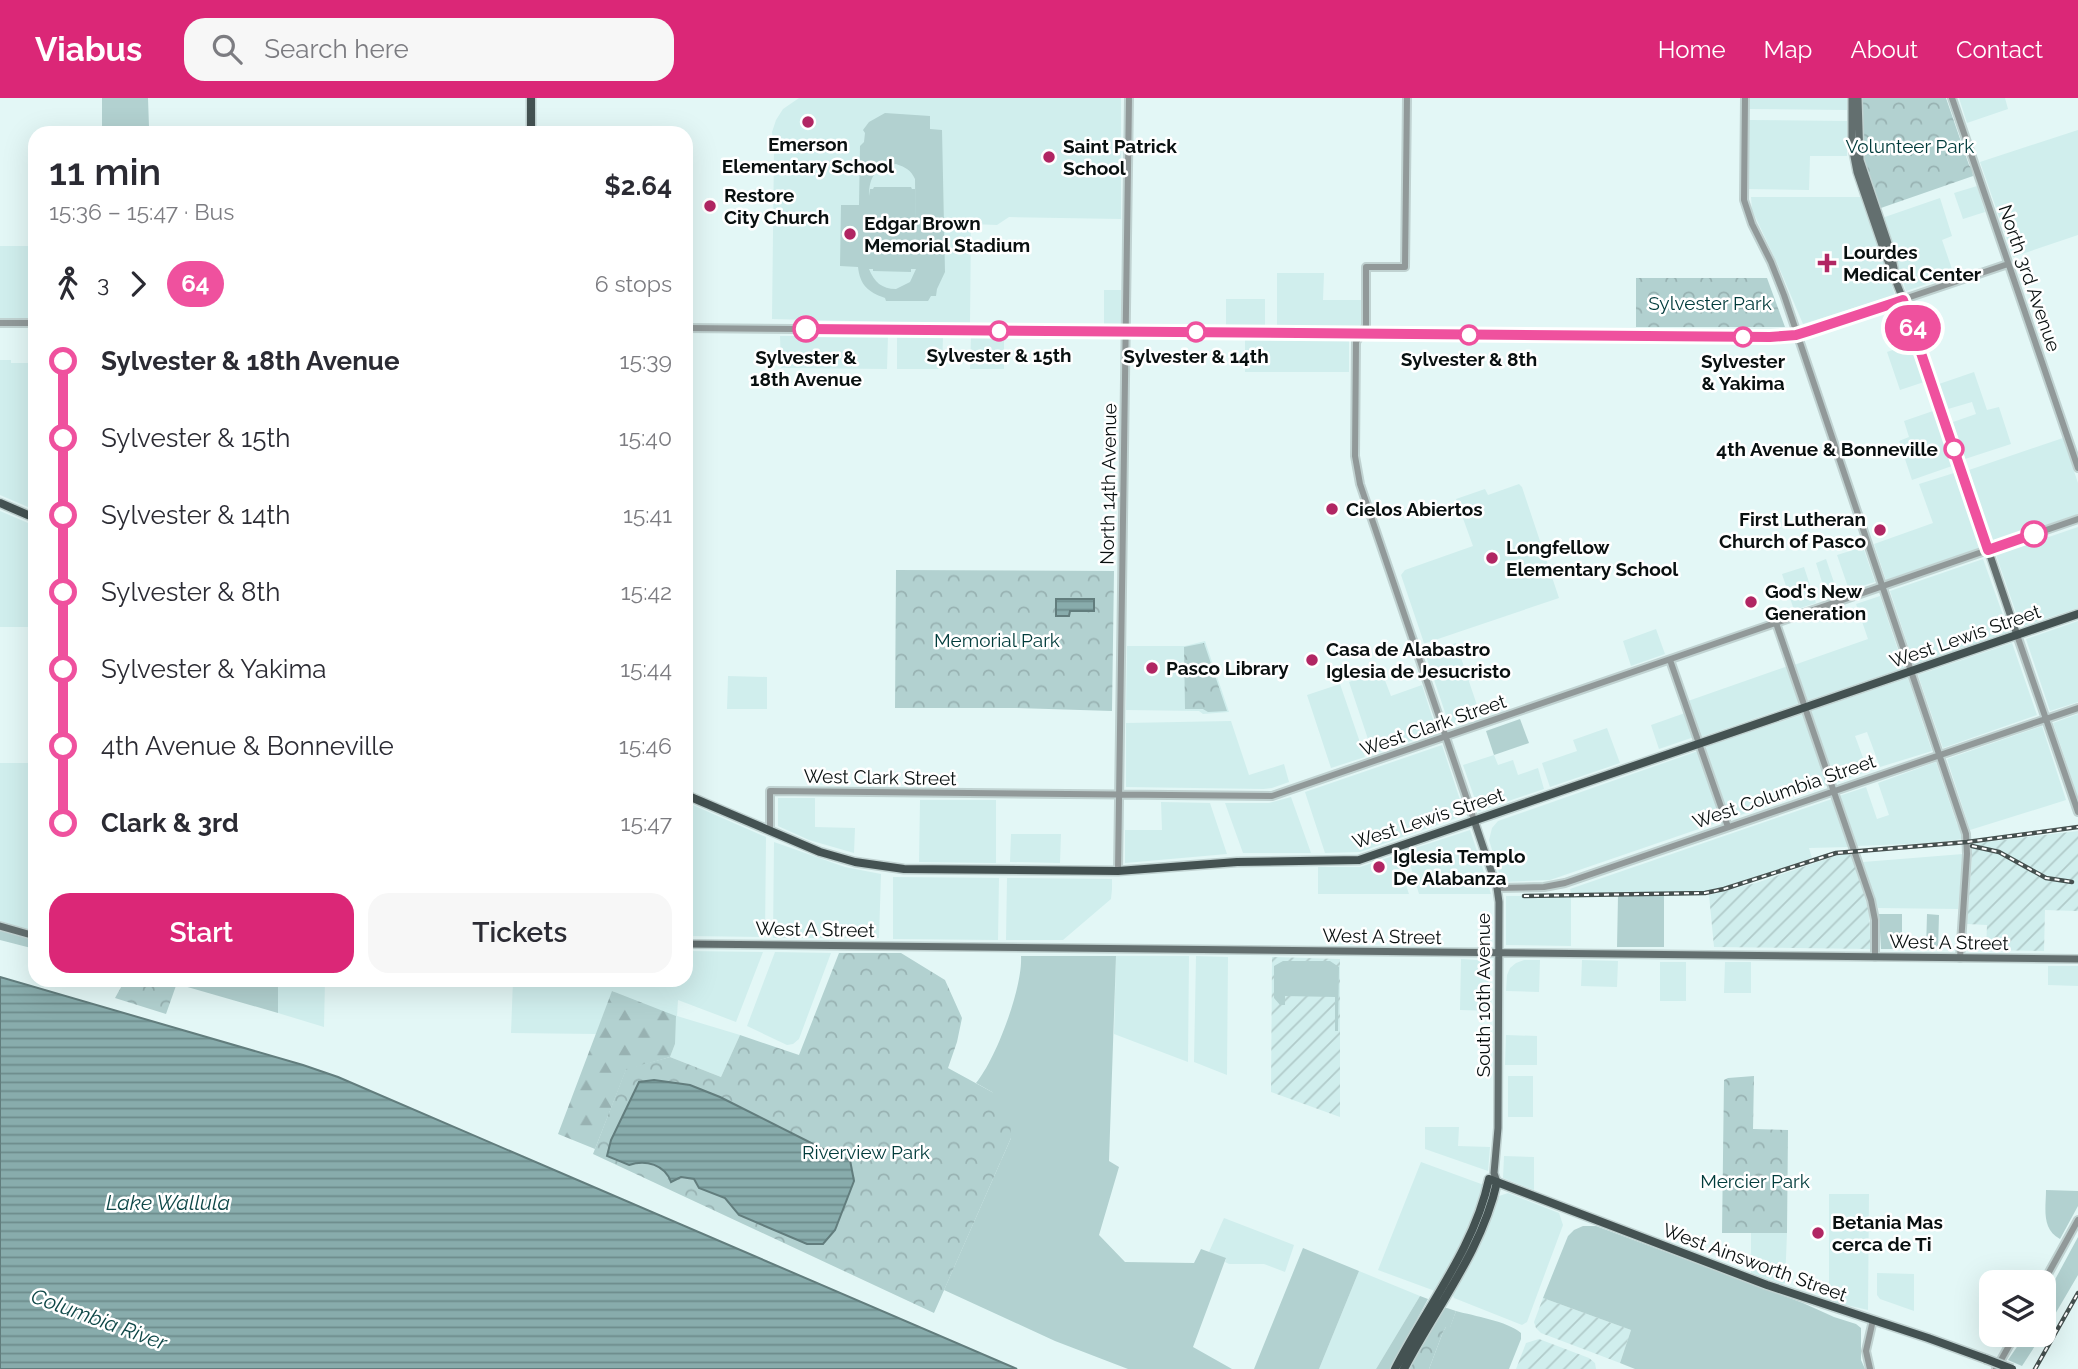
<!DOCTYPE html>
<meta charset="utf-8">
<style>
body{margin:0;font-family:Raleway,sans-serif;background:#f7f7f7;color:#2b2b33;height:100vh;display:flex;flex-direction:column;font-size:26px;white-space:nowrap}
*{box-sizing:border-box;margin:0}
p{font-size:23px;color:#7c7c81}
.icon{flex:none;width:38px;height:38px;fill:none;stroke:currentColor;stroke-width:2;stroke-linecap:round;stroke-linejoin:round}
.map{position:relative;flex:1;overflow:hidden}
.sheet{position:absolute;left:28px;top:28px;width:665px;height:861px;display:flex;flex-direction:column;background:#fff;border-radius:21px;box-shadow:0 7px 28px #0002}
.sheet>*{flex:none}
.badge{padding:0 14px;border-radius:23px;font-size:24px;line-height:46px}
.fabs{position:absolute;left:1979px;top:1172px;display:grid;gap:14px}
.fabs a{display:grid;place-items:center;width:77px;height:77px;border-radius:14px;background:#fff;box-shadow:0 7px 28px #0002;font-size:35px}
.map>.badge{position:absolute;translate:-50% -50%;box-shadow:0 0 0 4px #fff}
.legs{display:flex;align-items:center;gap:10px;height:77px;padding:0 21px;font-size:23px}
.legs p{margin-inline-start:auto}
.summary{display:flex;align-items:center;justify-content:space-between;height:119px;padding:0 21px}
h1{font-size:38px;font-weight:600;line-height:52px}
.primary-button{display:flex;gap:14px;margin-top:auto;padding:14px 21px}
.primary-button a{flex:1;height:80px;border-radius:21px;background:#db2777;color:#fff;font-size:28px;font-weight:600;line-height:80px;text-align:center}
.primary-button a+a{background:#f7f7f7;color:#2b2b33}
ul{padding:0 21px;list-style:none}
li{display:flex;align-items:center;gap:24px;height:77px;font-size:26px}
li i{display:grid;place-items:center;width:10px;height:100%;margin:0 9px;background:currentColor}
li i::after{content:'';width:18px;height:18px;margin:-9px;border:5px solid;border-radius:50%;background:#fff}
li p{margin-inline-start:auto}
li:first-child i{background:linear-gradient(#0000 50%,currentColor 0)}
li:last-child i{background:linear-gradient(currentColor 50%,#0000 0)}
header{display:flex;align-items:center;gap:42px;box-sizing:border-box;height:98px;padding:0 35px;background:#db2777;color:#fff}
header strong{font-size:33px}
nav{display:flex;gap:38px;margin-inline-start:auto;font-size:24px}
.search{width:490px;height:63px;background:#f7f7f7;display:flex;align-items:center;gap:18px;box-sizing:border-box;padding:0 24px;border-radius:21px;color:#7c7c81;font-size:26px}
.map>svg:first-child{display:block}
.built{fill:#d0eeed}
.industrial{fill:url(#industrial-furrows)}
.grass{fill:#b2d1d0;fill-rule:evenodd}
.forest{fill:url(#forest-firs)}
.park{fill:url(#park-crowns)}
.water{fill:url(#water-rules);stroke:#627d7d;stroke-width:2}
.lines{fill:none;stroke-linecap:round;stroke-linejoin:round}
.tertiary-casing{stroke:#c0d2d1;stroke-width:10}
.secondary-casing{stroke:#c0d2d1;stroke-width:10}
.primary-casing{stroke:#c0d2d1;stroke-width:11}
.tertiary{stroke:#919999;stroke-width:6}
.secondary{stroke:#636f6f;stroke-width:7}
.primary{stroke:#445252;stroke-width:8}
.rail-casing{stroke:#45504f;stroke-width:4.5}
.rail{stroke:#fff;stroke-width:2;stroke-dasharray:5;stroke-linecap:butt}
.primary-bridge-casing{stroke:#c0d2d1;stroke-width:11;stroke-linecap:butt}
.primary-bridge{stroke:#445252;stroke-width:8}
.line-1-casing{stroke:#fff;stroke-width:16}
.line-1{stroke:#ef519e;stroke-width:10}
.poi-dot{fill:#b12663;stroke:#fff;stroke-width:2.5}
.stop-1-dot{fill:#fff;stroke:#ef519e;stroke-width:3.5}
.labels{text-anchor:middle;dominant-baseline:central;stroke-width:5;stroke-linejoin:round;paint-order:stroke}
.poi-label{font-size:19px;font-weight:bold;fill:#091010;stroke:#fff;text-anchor:start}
.park-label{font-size:19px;fill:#003b3b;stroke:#fff}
.street-label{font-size:19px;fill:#091010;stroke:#fff}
.stop-label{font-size:19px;font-weight:bold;fill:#091010;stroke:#fff}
.water-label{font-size:21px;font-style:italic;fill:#0f4848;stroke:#fff}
</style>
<header>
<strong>Viabus</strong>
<div class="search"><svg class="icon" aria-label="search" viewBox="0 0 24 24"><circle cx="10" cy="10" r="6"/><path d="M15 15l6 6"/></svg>Search here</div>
<nav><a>Home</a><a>Map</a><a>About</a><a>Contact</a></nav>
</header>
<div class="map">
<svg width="2078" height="1271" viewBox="0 0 2078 1271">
<defs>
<pattern id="industrial-furrows" width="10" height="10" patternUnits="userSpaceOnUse" patternTransform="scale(1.75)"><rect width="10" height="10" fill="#d0eeed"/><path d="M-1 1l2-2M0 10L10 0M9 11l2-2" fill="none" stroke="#b1cbca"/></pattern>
<pattern id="forest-firs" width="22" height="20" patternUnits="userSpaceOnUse" patternTransform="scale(1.75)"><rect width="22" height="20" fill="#b2d1d0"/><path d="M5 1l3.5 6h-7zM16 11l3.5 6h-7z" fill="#98b2b2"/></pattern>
<pattern id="park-crowns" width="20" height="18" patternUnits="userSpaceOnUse" patternTransform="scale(1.75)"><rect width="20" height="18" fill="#b2d1d0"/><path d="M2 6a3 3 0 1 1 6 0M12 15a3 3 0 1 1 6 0" fill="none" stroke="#98b2b2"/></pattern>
<pattern id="water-rules" width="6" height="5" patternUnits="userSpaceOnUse" patternTransform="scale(1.75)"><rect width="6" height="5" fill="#88acac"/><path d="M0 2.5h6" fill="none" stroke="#6d8b8b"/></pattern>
</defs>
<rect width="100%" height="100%" fill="#e3f7f6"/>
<!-- built -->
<path class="built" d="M799,0H1121V121L1009,119L997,127L971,126L970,226L772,221L774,51L772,34L776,22L783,11Z
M1750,0H1847V12L1749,11Z
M1959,0H2005L2008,11L1967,25Z
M1749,22L1847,23V58H1810L1809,92L1748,91Z
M229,32H371V35H229Z
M2078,32V137L2013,159L1980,64Z
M1977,88L1985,114L1963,121L1954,95Z
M1751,99H1862L1895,197L1803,226L1778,167L1752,112Z
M1940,100L1952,138L1942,142L1954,177L1906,193L1882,120Z
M0,148H35V220H0Z
M1277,175H1324L1323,202H1361V228H1277Z
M1104,192H1121V226H1104Z
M1226,201H1265V228H1226Z
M780,238H888L887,271L781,270Z
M897,238L943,239L942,271H897Z
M971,239H1004V271H970Z
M1245,242L1349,243V274H1245Z
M1910,246L1924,284L1900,292L1887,254Z
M0,262H11V265H35V412L0,397Z
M1974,274L1987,312L1999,309L2011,346L1965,361L1953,324L1976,316L1972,304L1948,311L1939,286Z
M1933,313L1952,368L1912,382L1899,343L1909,339L1904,323Z
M2063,340L2078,385V416L1993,445L1969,372Z
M1954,375L1980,450L1886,482L1874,446L1933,425L1919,386Z
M1519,386L1522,389L1559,500L1426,545H1424L1401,477L1405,472L1473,448L1456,401L1485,391L1488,397Z
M0,413L35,428V529H0Z
M2078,429V510L2021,529L1996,457Z
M1863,449L1875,484L1849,492L1837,457Z
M1826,461L1838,496L1827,500L1816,465Z
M1983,461L2009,534L1914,566L1890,493Z
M1804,469L1816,505L1794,512L1782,476Z
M1880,498L1904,570L1806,603L1794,567L1868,541L1856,506Z
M2078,523V604L2050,613L2026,541Z
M1656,531L1665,556L1631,568L1623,543Z
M1205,543L1229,614L1203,616L1199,613L1126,612L1127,548H1185Z
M1456,545L1481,619L1450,629L1425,555Z
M2012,545L2037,617L1943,650L1918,577Z
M1788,568L1800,605L1701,639L1688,603Z
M1381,572L1391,598L1422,587L1437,634L1373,656L1349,584Z
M728,578L767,579V611H727Z
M1908,580L1932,653L1880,669L1867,634L1855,638L1868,673L1835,685L1811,613Z
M1340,586L1365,659L1331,670L1307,597Z
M1685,615L1694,639L1659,651L1651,627Z
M1804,616L1827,687L1729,721L1705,649Z
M2078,616V699L2053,625Z
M1231,623L1249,677L1284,666L1289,684L1272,690L1264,691L1126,689V625Z
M2042,628L2066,702L1970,732L1947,661Z
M1607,630L1620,665L1550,689L1542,665L1577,653L1573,642Z
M1442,647L1465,717L1360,754L1325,755L1305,694Z
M1698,653L1722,723L1550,782L1502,784L1489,742L1492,730L1498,723Z
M1494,657L1498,667L1513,662L1518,677L1538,670L1544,691L1479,713L1463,667Z
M1936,664L1957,726L1961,732L1963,741L1932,745L1856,748L1839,698L1866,689L1877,721L1889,717L1878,685Z
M0,665H35L33,833L0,823Z
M1291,699L1311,755H1243L1225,705H1269Z
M778,700H815V729L855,730L854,755L809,742L778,728Z
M1832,701L1849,749L1809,750L1812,760L1724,790L1710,793L1683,795H1571L1570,791Z
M920,702H996V765L919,764Z
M686,704L766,739L765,839L686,838Z
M1161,704L1210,705L1227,756L1125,765V732H1162Z
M1470,732L1491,796H1419L1406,753Z
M1011,736H1061L1060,765L1010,764Z
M774,744L845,769L881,776L879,840H773Z
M1963,756L1958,811L1878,810L1863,764Z
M1396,757L1409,796H1318V769H1360Z
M893,779L999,780L998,842L893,841Z
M1007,780L1112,781V791L1111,801L1063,842H1006Z
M1506,798H1571V848L1506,847Z
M686,853L763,854L736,924L678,902L677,918L740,937L721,979L670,959L675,946L613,893L596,936L511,935L513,882H686Z
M775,854L831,855L799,941L793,946L787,947L747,928Z
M1116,858H1189L1188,964L1114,936Z
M1196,858L1228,859L1227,977L1194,964Z
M1461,861L1477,862L1484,866L1489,873L1491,882V913L1460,912Z
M1524,862H1540L1539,894L1506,893L1507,877L1510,870L1516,865Z
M1582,862L1618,863L1617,889L1581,888Z
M1660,864H1686V903H1660Z
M1725,864H1751V895H1724Z
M2048,868H2078V888L2048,887Z
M278,882H325L324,929L278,915Z
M1506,937L1537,938V967H1505Z
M1508,978H1533V1019H1508Z
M1425,1029H1459L1458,1048L1490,1049L1488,1073L1425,1051Z
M1504,1058L1534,1059V1092L1503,1080Z
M1421,1064L1484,1087L1478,1110L1463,1145L1435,1193L1378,1172Z
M1508,1095L1559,1115L1563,1127L1527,1224L1522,1227L1454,1200L1452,1195L1476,1153L1499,1098Z
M1829,1096H1869L1868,1212L1829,1203Z
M1224,1120L1294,1147L1285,1174L1264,1166H1229L1225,1164L1226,1161L1209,1154Z
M1751,1135H1787L1785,1185L1782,1186L1751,1175Z
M1359,1173L1420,1198L1376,1271H1319Z
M1877,1175L1914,1176V1213L1880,1201L1877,1197Z"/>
<!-- industrial -->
<path class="industrial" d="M2078,733V813L2045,812L2044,853L1986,852L1987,827L1967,826L1972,757L1969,746Z
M1852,755L1869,814L1871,851L1714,849L1709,797L1756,785L1838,757Z
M1272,859L1340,861V1019L1271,994Z
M1543,1200L1631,1232L1620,1265L1541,1235L1536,1230L1534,1224Z
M1539,1241L1589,1260L1595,1265L1596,1271H1516L1526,1245Z"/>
<!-- grass -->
<path class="grass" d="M102,0H148L149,29L102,30Z
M885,15L930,18V31L942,32L945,174L937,191L936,198H931L928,203H886L885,200C868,194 860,187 858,169L840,168L841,107H859L860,48L864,44L865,35L863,32L869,24ZM896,66C905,69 911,72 915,81L916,170L915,91H912L911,89H874L873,91H870L869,98C869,79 876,68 896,66ZM869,171H873V173L911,174V171H916L910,184L896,191C882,191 874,184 869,171Z
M1520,621L1529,645L1494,657L1486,633Z
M1664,797V849H1617L1618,798Z
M1879,816H1902V851H1881Z
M1927,816L1939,817L1938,852H1926Z
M0,832L35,842V851L0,842Z
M1021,858H1116L1109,1063L1119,1069L1099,1137L1125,1164L1194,1165L1201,1151L1226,1160L1193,1249L1232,1271H1128L1055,1243L944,1192L1011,1040L992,994L976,985C996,961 1023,889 1021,858Z
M1283,863H1330L1339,869L1338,933H1335V899L1285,898V907H1280L1274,900V868Z
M178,882H278V915L177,886Z
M2046,1092L2078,1093V1108L2060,1141C2041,1131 2046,1110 2046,1092Z
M1583,1128H1596L1803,1205L1834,1219L1856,1226L1861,1230V1262L1865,1271H1635L1620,1265L1631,1232L1543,1200L1568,1138L1574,1132Z
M2078,1139V1177L2044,1235V1202Z
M1303,1150L1359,1173L1319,1271H1254Z
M1420,1198L1428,1201L1390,1271H1376Z
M1456,1213C1474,1218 1507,1223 1521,1235V1241L1509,1271H1429L1443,1234L1446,1229H1450Z
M2025,1237H2042L2022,1268L2008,1262Z"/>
<!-- forest -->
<path class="forest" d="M612,893L676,918L675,946L670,959L626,972L595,1051L558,1036Z"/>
<!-- park -->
<path class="park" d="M1861,0H1946L1969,67L1972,71L1973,78L1878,111L1864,68Z
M1636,180H1767L1785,229H1636Z
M896,472L1114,473L1112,613L1017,610H895Z
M1204,545L1227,613L1208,614L1203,611H1185L1184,549Z
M839,855H901L945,882L962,920L957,944L948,970L992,994L1010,1017L1011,1040L934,1215L593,1056L626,971L670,959L721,979L740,937L799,957Z
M125,882H178L166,916L115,900Z
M1754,978L1753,1031L1788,1032L1787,1135H1722L1724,982L1728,980Z
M1444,1210H1447L1456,1213L1450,1230L1446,1229L1443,1234L1429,1271H1409Z"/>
<!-- water -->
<path class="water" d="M1056,501H1094V513H1070L1069,518H1056Z
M0,879L303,967L338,979L1017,1271H0Z
M654,982L690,987L720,999L835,1057L850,1062L854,1083L835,1132L823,1146H807L739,1117L725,1100L699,1090L694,1081L681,1079L671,1084C665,1067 646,1061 629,1067L607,1058L611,1042L639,984Z"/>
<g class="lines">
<!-- tertiary casing -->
<g class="tertiary-casing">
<path id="tertiary" d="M1407,0L1405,169H1366V228L1356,244L1355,358L1360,386L1474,722
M1745,0L1744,102L1752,126L1771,164L1784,197L1966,736L1967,756L1960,860
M1952,0L2078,370
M0,225H35
M686,230L1778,239L1809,233L2008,166
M1776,525L1871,802L1875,822V859
M2017,537L2078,714
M1670,562L1728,729
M770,733V693L1272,698L2078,421
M1118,773L1129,0
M1497,790L1544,789L1565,785L2078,610
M2043,1185L2078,1122
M1870,1271L1866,1253L1873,1222
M1996,1271L2015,1237"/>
</g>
<!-- secondary casing -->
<g class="secondary-casing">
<path id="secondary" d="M1852,0V48L1857,74L1884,153L1906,209L2017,537
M1858,0L1860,62L1890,151L1894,170
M1474,722L1497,790L1499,804L1498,1030L1494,1075L1497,1084
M0,828L35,838
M686,846L2078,861"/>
</g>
<!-- primary casing -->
<g class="primary-casing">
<path id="primary" d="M531,35V0
M0,405L35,420
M686,697L820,754L855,764L904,771L1118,773L1237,764L1359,762L2078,516
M1395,1271C1427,1208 1474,1151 1489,1081L1767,1187L1928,1240L1986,1261
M1404,1271C1436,1209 1482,1153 1497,1084"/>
</g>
<!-- tertiary -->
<use href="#tertiary" class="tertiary"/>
<!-- secondary -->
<use href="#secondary" class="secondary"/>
<!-- primary -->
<use href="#primary" class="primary"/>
<!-- rail casing -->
<g class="rail-casing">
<path id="rail" d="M1972,748L1999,754L2046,780L2072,784
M1524,798L1705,795L1724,791L1836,755L1967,744L2078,729
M2035,1271L2078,1195"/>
</g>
<!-- rail -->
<use href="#rail" class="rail"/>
<!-- primary-bridge casing -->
<g class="primary-bridge-casing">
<path id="primary-bridge" d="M1986,1261L2012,1271"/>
</g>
<!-- primary-bridge -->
<use href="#primary-bridge" class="primary-bridge"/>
</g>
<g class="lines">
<!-- line-1 casing -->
<g class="line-1-casing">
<path id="line-1" d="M806,231L1770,239L1796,237L1809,233L1903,202L1988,452L2034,436"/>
</g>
<!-- line-1 -->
<use href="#line-1" class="line-1"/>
</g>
<!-- markers -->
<g class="poi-dot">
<circle cx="808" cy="24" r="7"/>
<circle cx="1049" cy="59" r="7"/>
<circle cx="710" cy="108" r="7"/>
<circle cx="850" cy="136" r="7"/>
<path d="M1823.5 154.5h7v7h7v7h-7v7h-7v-7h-7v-7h7z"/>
<circle cx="1332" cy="411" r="7"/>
<circle cx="1880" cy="432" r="7"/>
<circle cx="1492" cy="460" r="7"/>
<circle cx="1751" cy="504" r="7"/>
<circle cx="1312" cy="562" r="7"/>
<circle cx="1152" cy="570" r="7"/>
<circle cx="1379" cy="769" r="7"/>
<circle cx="1818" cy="1135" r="7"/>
</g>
<g class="stop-1-dot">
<circle cx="806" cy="231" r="12"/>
<circle cx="999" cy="233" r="9"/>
<circle cx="1196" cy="234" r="9"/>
<circle cx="1469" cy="237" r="9"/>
<circle cx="1743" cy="239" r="9"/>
<circle cx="1954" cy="351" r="9"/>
<circle cx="2034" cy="436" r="12"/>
</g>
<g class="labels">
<!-- poi labels -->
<g class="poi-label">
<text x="808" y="46" text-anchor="middle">Emerson<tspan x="808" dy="22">Elementary School</tspan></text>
<text x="1063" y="48">Saint Patrick<tspan x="1063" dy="22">School</tspan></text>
<text x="724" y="97">Restore<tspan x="724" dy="22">City Church</tspan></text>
<text x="864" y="125">Edgar Brown<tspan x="864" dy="22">Memorial Stadium</tspan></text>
<text x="1843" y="154">Lourdes<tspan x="1843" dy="22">Medical Center</tspan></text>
<text x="1346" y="411">Cielos Abiertos</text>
<text x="1866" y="421" text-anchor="end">First Lutheran<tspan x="1866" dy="22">Church of Pasco</tspan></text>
<text x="1506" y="449">Longfellow<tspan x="1506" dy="22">Elementary School</tspan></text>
<text x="1765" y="493">God's New<tspan x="1765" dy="22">Generation</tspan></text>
<text x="1326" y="551">Casa de Alabastro<tspan x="1326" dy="22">Iglesia de Jesucristo</tspan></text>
<text x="1166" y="570">Pasco Library</text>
<text x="1393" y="758">Iglesia Templo<tspan x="1393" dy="22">De Alabanza</tspan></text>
<text x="1832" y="1124">Betania Mas<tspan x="1832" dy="22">cerca de Ti</tspan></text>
</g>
<!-- park labels -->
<g class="park-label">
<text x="1910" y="48">Volunteer Park</text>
<text x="1710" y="205">Sylvester Park</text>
<text x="997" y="542">Memorial Park</text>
<text x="866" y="1054">Riverview Park</text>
<text x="1755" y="1083">Mercier Park</text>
</g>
<!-- street labels -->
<g class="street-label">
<text transform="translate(2030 180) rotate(71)">North 3rd Avenue</text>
<text transform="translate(1108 386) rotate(-89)">North 14th Avenue</text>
<text transform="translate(1965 538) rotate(-19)">West Lewis Street</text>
<text transform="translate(1433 627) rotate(-19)">West Clark Street</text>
<text transform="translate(880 679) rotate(1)">West Clark Street</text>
<text transform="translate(1784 693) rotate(-19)">West Columbia Street</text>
<text transform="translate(1428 720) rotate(-18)">West Lewis Street</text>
<text transform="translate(815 831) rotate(1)">West A Street</text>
<text transform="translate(1382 838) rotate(1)">West A Street</text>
<text transform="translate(1949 844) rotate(1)">West A Street</text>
<text transform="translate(1483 897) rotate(-90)">South 10th Avenue</text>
<text transform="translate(1755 1164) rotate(20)">West Ainsworth Street</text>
</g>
<!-- stop labels -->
<g class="stop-label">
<text x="999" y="257">Sylvester &amp; 15th</text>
<text x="1196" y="258">Sylvester &amp; 14th</text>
<text x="806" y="259">Sylvester &amp;<tspan x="806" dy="22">18th Avenue</tspan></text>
<text x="1469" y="261">Sylvester &amp; 8th</text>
<text x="1743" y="263">Sylvester<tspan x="1743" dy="22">&amp; Yakima</tspan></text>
<text x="1938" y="351" text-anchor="end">4th Avenue &amp; Bonneville</text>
</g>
<!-- water labels -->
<g class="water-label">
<text x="168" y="1104">Lake Wallula</text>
<text transform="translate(99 1221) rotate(20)">Columbia River</text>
</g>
</g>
</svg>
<div class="fabs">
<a><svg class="icon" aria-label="layers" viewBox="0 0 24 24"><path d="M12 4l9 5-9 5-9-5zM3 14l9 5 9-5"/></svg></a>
</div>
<b class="badge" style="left:1913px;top:230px;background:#ef519e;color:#fff">64</b>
<section class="sheet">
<div class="summary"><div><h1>11 min</h1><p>15:36 – 15:47 · Bus</p></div><b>$2.64</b></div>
<div class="legs"><svg class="icon" aria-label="walk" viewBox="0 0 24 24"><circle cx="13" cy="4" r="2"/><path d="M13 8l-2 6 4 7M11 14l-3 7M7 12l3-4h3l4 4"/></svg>3<svg class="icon" aria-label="forward" viewBox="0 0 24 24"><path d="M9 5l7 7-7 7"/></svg><b class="badge" style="background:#ef519e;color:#fff">64</b><p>6 stops</p></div>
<ul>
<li><i style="color:#ef519e"></i><b>Sylvester &amp; 18th Avenue</b><p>15:39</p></li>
<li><i style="color:#ef519e"></i><span>Sylvester &amp; 15th</span><p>15:40</p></li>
<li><i style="color:#ef519e"></i><span>Sylvester &amp; 14th</span><p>15:41</p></li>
<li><i style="color:#ef519e"></i><span>Sylvester &amp; 8th</span><p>15:42</p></li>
<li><i style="color:#ef519e"></i><span>Sylvester &amp; Yakima</span><p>15:44</p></li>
<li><i style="color:#ef519e"></i><span>4th Avenue &amp; Bonneville</span><p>15:46</p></li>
<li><i style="color:#ef519e"></i><b>Clark &amp; 3rd</b><p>15:47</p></li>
</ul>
<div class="primary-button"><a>Start</a><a>Tickets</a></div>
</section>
</div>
